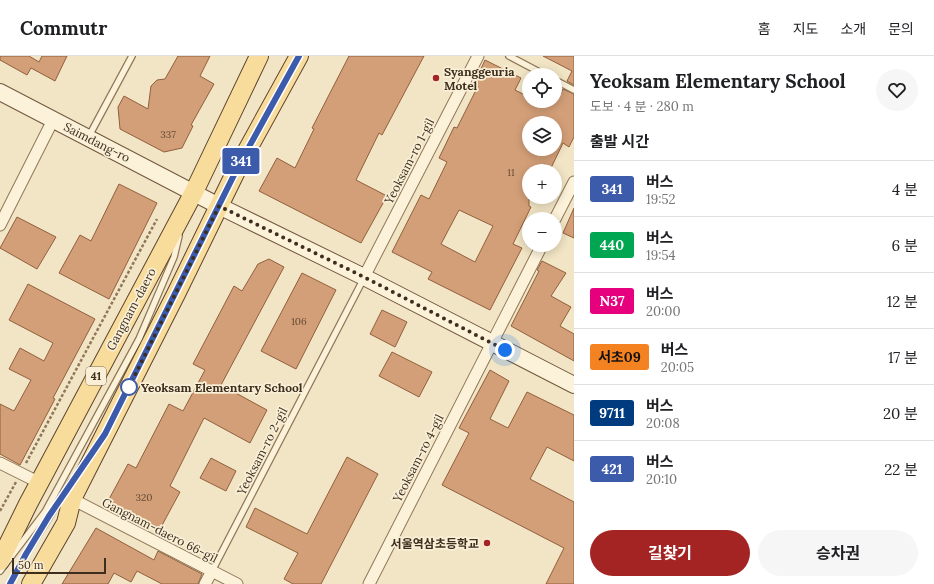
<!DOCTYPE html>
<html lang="ko">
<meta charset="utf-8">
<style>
body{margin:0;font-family:Lora,"Noto Sans KR",serif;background:#f6f6f6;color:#202124;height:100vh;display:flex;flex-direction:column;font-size:15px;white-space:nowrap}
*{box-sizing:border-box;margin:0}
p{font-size:13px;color:#757577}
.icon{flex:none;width:22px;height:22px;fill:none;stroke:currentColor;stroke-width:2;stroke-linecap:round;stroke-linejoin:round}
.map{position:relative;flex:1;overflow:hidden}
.side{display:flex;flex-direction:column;background:#fff;width:360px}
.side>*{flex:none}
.badge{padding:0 8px;border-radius:3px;font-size:14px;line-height:26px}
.controls{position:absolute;left:522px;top:12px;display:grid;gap:8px}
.controls a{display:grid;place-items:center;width:40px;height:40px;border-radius:50%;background:#fff;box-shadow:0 2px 10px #0003;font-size:20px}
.scale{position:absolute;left:12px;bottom:10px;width:94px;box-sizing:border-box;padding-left:4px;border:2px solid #3e2e1e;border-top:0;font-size:11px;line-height:14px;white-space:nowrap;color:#3e2e1e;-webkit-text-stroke:3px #f9efd6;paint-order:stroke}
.you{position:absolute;width:20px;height:20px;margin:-10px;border:3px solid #fff;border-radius:50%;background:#1a73e8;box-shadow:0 0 0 6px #1a73e833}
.map>.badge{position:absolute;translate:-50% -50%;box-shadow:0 0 0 2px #fff}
h2{padding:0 16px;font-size:15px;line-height:36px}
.round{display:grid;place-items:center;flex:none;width:42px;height:42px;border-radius:21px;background:#f6f6f6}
.summary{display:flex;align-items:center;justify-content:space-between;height:68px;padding:0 16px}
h1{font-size:19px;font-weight:700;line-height:30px}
.cta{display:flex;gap:8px;margin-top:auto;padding:8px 16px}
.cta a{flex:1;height:46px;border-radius:24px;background:#a42423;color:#fff;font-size:16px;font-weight:700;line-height:46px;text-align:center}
.cta a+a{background:#f6f6f6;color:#202124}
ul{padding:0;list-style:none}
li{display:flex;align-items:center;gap:12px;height:56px;padding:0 16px;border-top:1px solid #e0e0e0}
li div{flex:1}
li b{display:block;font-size:15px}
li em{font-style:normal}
li .badge{min-width:44px;font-weight:700;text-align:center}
header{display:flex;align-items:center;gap:24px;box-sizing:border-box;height:56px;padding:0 20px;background:#fff;border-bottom:1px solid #e0e0e0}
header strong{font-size:19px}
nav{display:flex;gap:22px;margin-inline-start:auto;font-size:14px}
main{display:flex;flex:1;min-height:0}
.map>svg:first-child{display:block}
.building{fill:#d39f78;stroke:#915f3d;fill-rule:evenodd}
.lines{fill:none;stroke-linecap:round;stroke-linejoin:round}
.service-casing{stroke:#8f7759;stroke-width:8}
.minor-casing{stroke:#8f7759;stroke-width:13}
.secondary-casing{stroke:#71573c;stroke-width:18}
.primary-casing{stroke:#5d442d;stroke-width:20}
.path{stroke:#8f7759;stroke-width:2.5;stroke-dasharray:3 2;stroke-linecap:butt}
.service{stroke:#fcf2da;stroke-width:5.5}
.minor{stroke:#fcf2da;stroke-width:11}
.secondary{stroke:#fcf2da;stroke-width:16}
.primary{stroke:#f8dc9b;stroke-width:18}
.line-casing{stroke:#fff;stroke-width:9}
.line{stroke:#3d5bab;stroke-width:6}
.walk{stroke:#3e2e1e;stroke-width:4;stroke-dasharray:0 7.2}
.poi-dot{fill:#a42423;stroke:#f9efd6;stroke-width:1.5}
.stop-dot{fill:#fff;stroke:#3d5bab;stroke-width:2}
.labels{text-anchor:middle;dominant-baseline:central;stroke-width:3.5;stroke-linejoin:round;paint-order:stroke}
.number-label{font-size:10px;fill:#634a34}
.shield{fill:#f9efd6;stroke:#766855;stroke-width:1}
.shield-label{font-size:11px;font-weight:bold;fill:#3e2e1e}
.poi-label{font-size:12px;font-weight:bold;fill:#3e2e1e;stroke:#f9efd6;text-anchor:start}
.street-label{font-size:12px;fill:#3e2e1e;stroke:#f9efd6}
.stop-label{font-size:12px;font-weight:bold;fill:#3e2e1e;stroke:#f9efd6;text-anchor:start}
</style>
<header>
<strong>Commutr</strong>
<nav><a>홈</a><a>지도</a><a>소개</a><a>문의</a></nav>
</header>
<main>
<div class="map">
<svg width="574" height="528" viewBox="0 0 574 528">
<rect width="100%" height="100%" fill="#f2e5c5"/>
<!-- building -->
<path class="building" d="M0,0H29L39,6L42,0H67L55,25L31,12L27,19L0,4Z
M178,0H210L200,20L214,28L191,69L193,70L182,92L164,96L120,73L118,51L124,40L148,53L151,30L157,24L165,23Z
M349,0H424L382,79L379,77L356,124L387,140L361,187L259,135L277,102L295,112L314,73L312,72Z
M543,0H574V29L567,25L572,15Z
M485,4L521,22L515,34L529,41V45H555V36L560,39L563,33L574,38V81L569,91L563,87L551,112L544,108L541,115H529V150L531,151L513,188L522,192L490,254L428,223L432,216L392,196L421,139L429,143L447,106L439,102L454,71L457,72L478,30L474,28ZM529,67H555V93H529ZM459,154L493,170L475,206L441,188Z
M119,128L157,147L109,243L59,217L80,179L91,185Z
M574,152V182L563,177Z
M17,161L56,181L37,213L0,192Z
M269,203L284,211L221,329L267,354L250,387L204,362L170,430L180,436L160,473L108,445L128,408L136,412L169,348L183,355L205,314L193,308L234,230L242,235L258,208Z
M542,205L566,217L551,240L571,251L560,270L574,278V305L511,270L539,215L537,214Z
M302,217L336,234L296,313L261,295Z
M28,228L95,263L53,342L55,343L20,409L0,398V348L14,355L31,324L9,313L20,292L44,305L53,287L9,264Z
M382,254L407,266L395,291L370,278Z
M392,296L432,316L419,341L379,320Z
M490,314L509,325L490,363L508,372L527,336L574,359V405L547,391L530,423L574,446V528H546L564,492L442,429L469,377L459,372Z
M347,401L378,418L321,528H293L284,523L298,497L246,471L255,452L307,478Z
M211,402L236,415L226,435L200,422Z
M96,472L154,504L158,495L202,518L198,528H162L137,515L131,526L114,517L108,528H62Z"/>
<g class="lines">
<!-- service casing -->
<g class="service-casing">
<path id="service" d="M509,0L545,19
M555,24L574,34
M89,80L132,0
M0,515L45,456L139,283L174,201L179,180
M212,515L364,222
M10,528L26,498L72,425"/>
</g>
<!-- minor casing -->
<g class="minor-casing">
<path id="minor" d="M555,163L574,126
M0,169L53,64
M364,221L478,0
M0,407L40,427
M72,443L237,528
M205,528L212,515
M369,528L542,189"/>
</g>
<!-- secondary casing -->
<g class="secondary-casing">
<path id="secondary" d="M0,36L219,150L364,221L574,329"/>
</g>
<!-- primary casing -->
<g class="primary-casing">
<path id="primary" d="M0,505L28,448L194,136L259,0
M31,528L66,467L72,443L176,238L239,109L299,0"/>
</g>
<!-- path -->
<path class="path" d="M26,407L157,163
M0,455L16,426"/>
<!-- service -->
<use href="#service" class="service"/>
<!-- minor -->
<use href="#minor" class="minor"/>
<!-- secondary -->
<use href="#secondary" class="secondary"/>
<!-- primary -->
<use href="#primary" class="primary"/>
</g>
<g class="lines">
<!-- line casing -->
<g class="line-casing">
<path id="line" d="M10,528L26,498L49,460L105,378L239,109L299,0"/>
</g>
<!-- line -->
<use href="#line" class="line"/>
<!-- walk -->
<path class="walk" d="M129,331L219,150L364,221L505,294"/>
</g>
<!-- markers -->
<g class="poi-dot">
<circle cx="436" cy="22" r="4"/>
<circle cx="487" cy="487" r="4"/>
</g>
<circle class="stop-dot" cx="129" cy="331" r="8"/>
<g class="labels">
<!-- number labels -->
<g class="number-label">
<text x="168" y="78">337</text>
<text x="511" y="116">11</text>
<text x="299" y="265">106</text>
<text x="144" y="441">320</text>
</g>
<!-- shield labels -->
<rect class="shield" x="86" y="311" width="20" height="18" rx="3"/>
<g class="shield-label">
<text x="96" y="320">41</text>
</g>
<!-- poi labels -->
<g class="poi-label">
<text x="444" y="15">Syanggeuria<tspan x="444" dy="14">Motel</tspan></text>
<text x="479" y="487" text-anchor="end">서울역삼초등학교</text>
</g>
<!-- street labels -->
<g class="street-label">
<text transform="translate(97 86) rotate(27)">Saimdang-ro</text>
<text transform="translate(409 105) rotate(-63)">Yeoksam-ro 1-gil</text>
<text transform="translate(131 253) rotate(-62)">Gangnam-daero</text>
<text transform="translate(262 395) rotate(-63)">Yeoksam-ro 2-gil</text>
<text transform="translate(418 402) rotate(-63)">Yeoksam-ro 4-gil</text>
<text transform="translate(160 474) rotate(27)">Gangnam-daero 66-gil</text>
</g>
<!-- stop labels -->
<g class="stop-label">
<text x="141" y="331">Yeoksam Elementary School</text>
</g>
</g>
</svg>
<div class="controls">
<a><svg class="icon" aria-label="locate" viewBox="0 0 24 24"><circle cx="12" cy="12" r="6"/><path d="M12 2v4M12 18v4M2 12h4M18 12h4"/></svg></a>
<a><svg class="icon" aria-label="layers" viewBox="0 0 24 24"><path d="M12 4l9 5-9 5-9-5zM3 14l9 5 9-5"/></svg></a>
<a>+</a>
<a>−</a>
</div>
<div class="scale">50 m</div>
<div class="you" style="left:505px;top:294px"></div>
<b class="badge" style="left:241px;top:105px;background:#3d5bab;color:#fff">341</b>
</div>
<section class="side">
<div class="summary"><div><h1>Yeoksam Elementary School</h1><p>도보 · 4 분 · 280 m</p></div><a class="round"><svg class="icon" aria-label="heart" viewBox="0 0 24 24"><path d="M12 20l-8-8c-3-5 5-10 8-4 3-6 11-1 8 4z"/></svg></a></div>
<h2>출발 시간</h2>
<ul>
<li><span class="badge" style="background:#3d5bab;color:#fff">341</span><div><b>버스</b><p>19:52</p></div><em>4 분</em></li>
<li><span class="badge" style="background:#00a651;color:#fff">440</span><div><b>버스</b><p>19:54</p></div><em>6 분</em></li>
<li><span class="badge" style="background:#e6007e;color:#fff">N37</span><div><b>버스</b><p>20:00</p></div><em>12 분</em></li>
<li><span class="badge" style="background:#f58220;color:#111">서초09</span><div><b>버스</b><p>20:05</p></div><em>17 분</em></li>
<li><span class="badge" style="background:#003b80;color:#fff">9711</span><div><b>버스</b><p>20:08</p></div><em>20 분</em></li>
<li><span class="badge" style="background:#3d5bab;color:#fff">421</span><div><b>버스</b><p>20:10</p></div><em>22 분</em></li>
</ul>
<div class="cta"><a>길찾기</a><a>승차권</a></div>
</section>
</main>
